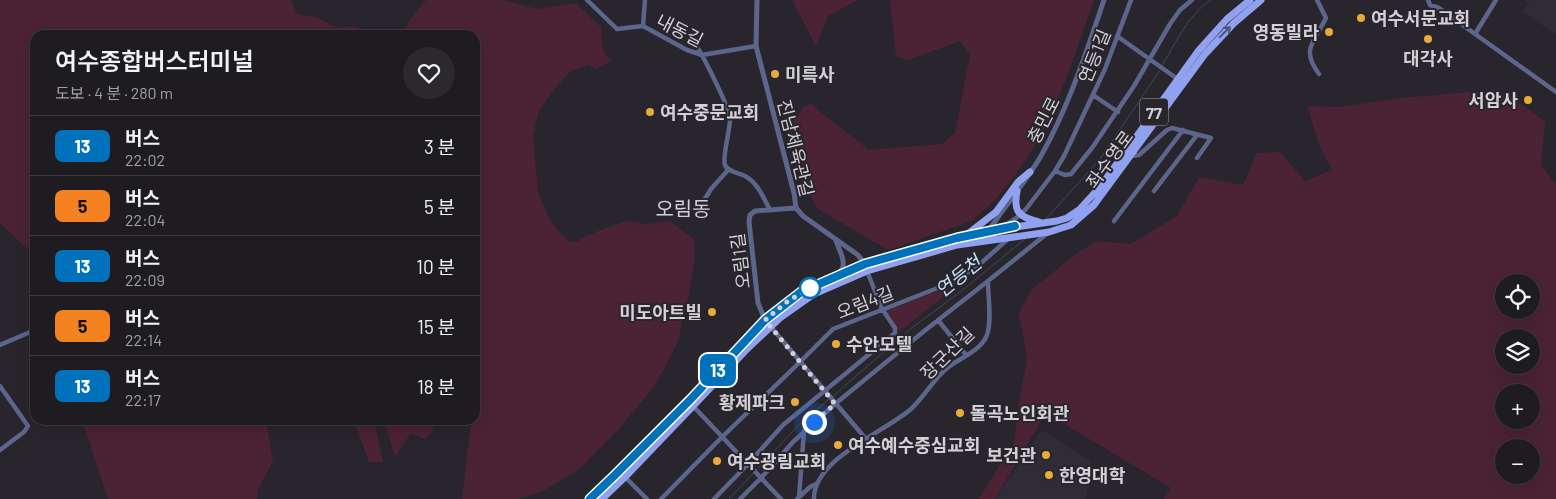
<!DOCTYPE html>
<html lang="ko">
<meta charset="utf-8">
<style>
body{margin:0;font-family:Barlow,"Noto Sans KR",sans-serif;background:#2b292e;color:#f1f3f6;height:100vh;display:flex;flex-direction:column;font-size:19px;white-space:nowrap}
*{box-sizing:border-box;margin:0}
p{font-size:16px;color:#a1a1a5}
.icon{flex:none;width:28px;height:28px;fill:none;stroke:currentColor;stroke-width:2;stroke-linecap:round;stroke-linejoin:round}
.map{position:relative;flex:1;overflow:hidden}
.sheet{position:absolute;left:30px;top:30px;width:450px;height:395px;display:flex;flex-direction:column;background:#1e1c21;border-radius:15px;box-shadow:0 5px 20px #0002,0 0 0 1px #3c3a3f}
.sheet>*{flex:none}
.badge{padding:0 10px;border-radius:8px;font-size:18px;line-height:32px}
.controls{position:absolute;left:1495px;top:274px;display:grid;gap:10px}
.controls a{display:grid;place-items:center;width:45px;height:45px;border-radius:50%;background:#1e1c21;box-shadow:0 5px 20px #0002,0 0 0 1px #3c3a3f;font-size:25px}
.you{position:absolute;width:25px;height:25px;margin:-12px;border:4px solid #fff;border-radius:50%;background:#1a73e8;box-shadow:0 0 0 8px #1a73e833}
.map>.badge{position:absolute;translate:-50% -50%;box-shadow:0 0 0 2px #fff}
.round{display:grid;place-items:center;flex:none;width:52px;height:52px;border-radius:26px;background:#2b292e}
.summary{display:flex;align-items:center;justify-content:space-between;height:85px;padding:0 25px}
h1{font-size:24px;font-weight:600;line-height:38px}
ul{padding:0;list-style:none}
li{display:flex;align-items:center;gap:15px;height:60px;padding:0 25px;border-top:1px solid #3c3a3f}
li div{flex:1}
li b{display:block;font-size:19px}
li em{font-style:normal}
li .badge{min-width:55px;font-weight:700;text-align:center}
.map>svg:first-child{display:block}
.built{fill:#2f2b37}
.green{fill:#4b2334;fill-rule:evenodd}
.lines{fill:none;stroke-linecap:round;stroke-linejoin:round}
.stream{stroke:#3f4855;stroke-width:1}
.minor{stroke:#5c658b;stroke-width:4.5}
.tertiary{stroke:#5c658b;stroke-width:5}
.primary{stroke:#90a1ef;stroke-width:7}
.oneway{stroke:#52577a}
.line-casing{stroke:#fff;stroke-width:11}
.line{stroke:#0072bc;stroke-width:8}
.walk{stroke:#d3d1d6;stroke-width:5;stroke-dasharray:0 9}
.poi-dot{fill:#eaaa39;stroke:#28262c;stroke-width:2}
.stop-dot{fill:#fff;stroke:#0072bc;stroke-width:2.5}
.labels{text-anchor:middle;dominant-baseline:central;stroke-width:4;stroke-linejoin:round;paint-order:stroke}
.shield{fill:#28262c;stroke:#a09ea3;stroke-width:1}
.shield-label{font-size:16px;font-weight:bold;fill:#d3d1d6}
.poi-label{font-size:18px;font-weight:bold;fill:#d3d1d6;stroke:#28262c;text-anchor:start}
.street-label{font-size:18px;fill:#d3d1d6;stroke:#28262c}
.water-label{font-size:19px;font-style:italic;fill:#c6e0f7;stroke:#28262c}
.quarter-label{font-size:20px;fill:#d3d1d6;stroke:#28262c}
</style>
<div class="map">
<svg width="1556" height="499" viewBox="0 0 1556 499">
<rect width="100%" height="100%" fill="#28262c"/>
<!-- built -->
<path class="built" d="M1526,0H1556V35L1522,11L1529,5Z
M1042,430L1091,461L1086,499H995Z"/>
<!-- green -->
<path class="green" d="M0,0H291L297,14L316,17L337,28L352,26L364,29L372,35H35V256L0,223Z
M426,0H503L537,9L576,3L601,27C602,42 600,51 612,61L596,69L588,65L571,71L556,87L539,111L533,136L538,192L548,216L559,232L570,242H577L588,235L609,227L627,221L645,224L670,221L694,239L695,256L689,296L677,344L665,367L652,389L618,430L577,471L541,492L519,499H462L471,423L465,420H475V35H402L409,21Z
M792,0H858L828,16L816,46Z
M890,0H1094C1071,66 1051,133 1005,188C994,201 984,212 969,222L888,250L818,209L809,193L785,121L798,117L803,107L810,104L814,105L817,109L869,150L942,144L955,133L970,55L960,41L908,60L896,56Z
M1494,90L1512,98L1545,121L1541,165L1556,184V499H1164L1171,488L1046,413L995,499H979L1002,461L1014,445L1018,408L1027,359L1019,313L1032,289L1073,256L1096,241L1131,244L1177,216L1199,177L1243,185L1257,153L1280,152L1305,181L1332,170L1321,149L1307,106L1340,107L1400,98ZM1504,282H1531V310H1504ZM1504,338H1531V365H1504ZM1504,392H1531V420H1504ZM1504,448H1531V475H1504Z
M950,287H955L899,332L886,313V310Z
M82,420H266L273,461L258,489L257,499H108Z
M354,420H374L383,462H369Z
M387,420H432L433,430L426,439L410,434L395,457L386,428Z"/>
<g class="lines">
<!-- stream -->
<path class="stream" d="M1162,66C1175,44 1188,14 1211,0
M1046,219L1100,159L1160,70
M832,397L909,330L964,289L1025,239
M729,499L796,428L829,399"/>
<!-- minor -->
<path class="minor" d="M587,0L617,29L643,26L687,50L702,55C708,67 730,108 730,119C730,131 722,157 725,165C728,172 739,173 745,176C758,183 763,197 770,210
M1317,0L1326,18C1315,41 1300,49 1319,74
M1428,0L1430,5L1439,8L1475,34L1556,92
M643,26L645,0
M1475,34L1496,0
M1117,36L1179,80
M692,39L702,55L756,46
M1093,95L1118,112
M1131,156L1139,155L1167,130L1172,128L1211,138L1197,158
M1055,171L1065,175L1071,174L1092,148L1134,86L1170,24L1180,10L1192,0
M1154,191L1197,135
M698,210L711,189L728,170
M1114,221L1183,130
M992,239L998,230L1019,216L1026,209L1055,171L1064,156L1105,69L1131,0
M765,320L866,439
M938,320L966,355
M0,345L35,330
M0,386L28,426L24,432L0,450
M693,406L781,499
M625,477L647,499
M799,497L810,487L816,484
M661,499L722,437L800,362L833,329L953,282L980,264L1008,239
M714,499L748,464L783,425L895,333V328L882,309L867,271
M740,499L761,478L793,442L835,404L923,332L988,281
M797,499L799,497L804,431
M814,499C813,459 885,432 911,409C924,397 933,380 946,369C959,358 981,351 987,335C992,321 988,296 988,281L1049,232"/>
<!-- tertiary -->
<path class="tertiary" d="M757,0L756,46L794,193L796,208L803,216L858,255L866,266
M836,241C840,252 849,266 838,273
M982,241C1000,211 1024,185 1041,156C1069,106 1086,53 1104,0
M765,320L758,303L749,222L750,215L755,211L796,208"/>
<!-- primary -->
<path class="primary" d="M1017,191C1013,212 1019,217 1039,222
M969,233L996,212L1018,182L1030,172
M590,499L606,485L691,399L765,320L801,293L814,286L865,264L969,235L1015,227L1057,221L1067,218L1079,210L1100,187L1199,50L1227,19L1250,0
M602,499L625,477L693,406L746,350L780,318L814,294L867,271L957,245L1049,232L1071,225L1094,205L1205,54L1234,23L1261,0"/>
</g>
<!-- one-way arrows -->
<defs><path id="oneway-shaft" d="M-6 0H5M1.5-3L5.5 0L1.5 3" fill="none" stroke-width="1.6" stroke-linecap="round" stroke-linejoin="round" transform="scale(1.25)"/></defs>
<use class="oneway" href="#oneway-shaft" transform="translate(1225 32) rotate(-45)"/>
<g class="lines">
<!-- line casing -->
<g class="line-casing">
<path id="line" d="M590,499L614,476L691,399L765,320L801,292L865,264L957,238L1015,226"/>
</g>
<!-- line -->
<use href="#line" class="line"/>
<!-- walk -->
<path class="walk" d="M810,288L814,286L788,301L765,320L835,404L814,422"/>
</g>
<!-- markers -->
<g class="poi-dot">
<circle cx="1361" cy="18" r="5"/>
<circle cx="1329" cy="32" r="5"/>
<circle cx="1428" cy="39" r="5"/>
<circle cx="775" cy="74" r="5"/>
<circle cx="1528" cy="100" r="5"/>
<circle cx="650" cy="112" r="5"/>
<circle cx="712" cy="312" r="5"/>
<circle cx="836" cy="344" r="5"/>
<circle cx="795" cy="402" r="5"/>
<circle cx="960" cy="413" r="5"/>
<circle cx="838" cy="445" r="5"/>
<circle cx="1046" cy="455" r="5"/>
<circle cx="717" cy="461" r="5"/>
<circle cx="1049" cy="475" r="5"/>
</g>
<circle class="stop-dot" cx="810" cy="288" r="10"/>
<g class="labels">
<!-- shield labels -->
<rect class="shield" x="1140" y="98.5" width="28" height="27" rx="4"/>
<g class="shield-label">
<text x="1154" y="112">77</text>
</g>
<!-- poi labels -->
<g class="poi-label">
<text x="1371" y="18">여수서문교회</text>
<text x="1319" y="32" text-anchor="end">영동빌라</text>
<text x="1428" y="58" text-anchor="middle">대각사</text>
<text x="785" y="74">미륵사</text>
<text x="1518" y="100" text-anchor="end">서암사</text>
<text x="660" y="112">여수중문교회</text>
<text x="702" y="312" text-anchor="end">미도아트빌</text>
<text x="846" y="344">수안모텔</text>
<text x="785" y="402" text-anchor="end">황제파크</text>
<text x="970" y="413">돌곡노인회관</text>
<text x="848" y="445">여수예수중심교회</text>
<text x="1036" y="455" text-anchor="end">보건관</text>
<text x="727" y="461">여수광림교회</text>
<text x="1059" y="475">한영대학</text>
</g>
<!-- street labels -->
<g class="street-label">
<text transform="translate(680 30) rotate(27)">내동길</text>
<text transform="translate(1094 56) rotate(-68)">연등1길</text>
<text transform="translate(1043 120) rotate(-63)">충민로</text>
<text transform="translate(796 148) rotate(76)">진남체육관길</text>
<text transform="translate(1109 159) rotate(-54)">좌수영로</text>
<text transform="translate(740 261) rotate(-97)">오림1길</text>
<text transform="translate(865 302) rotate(-21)">오림4길</text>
<text transform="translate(947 353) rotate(-44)">장군산길</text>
</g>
<!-- water labels -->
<g class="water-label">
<text transform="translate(958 276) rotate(-39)">연등천</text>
</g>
<!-- quarter labels -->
<g class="quarter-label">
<text x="683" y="208">오림동</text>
</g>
</g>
</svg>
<div class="controls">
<a><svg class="icon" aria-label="locate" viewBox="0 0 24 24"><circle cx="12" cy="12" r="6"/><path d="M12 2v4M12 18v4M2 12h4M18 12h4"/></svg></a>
<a><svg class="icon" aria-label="layers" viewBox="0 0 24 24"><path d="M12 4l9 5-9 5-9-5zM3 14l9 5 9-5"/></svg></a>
<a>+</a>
<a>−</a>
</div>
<div class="you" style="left:814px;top:422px"></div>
<b class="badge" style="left:718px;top:370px;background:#0072bc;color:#fff">13</b>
<section class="sheet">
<div class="summary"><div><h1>여수종합버스터미널</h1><p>도보 · 4 분 · 280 m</p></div><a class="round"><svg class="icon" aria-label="heart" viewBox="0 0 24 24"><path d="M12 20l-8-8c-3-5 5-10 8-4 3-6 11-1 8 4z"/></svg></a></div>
<ul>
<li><span class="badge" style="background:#0072bc;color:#fff">13</span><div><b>버스</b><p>22:02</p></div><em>3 분</em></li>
<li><span class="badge" style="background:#f58220;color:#111">5</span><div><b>버스</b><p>22:04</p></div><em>5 분</em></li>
<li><span class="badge" style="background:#0072bc;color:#fff">13</span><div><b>버스</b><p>22:09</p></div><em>10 분</em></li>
<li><span class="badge" style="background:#f58220;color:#111">5</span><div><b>버스</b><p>22:14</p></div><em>15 분</em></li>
<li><span class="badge" style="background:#0072bc;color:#fff">13</span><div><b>버스</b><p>22:17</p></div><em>18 분</em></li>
</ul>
</section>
</div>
